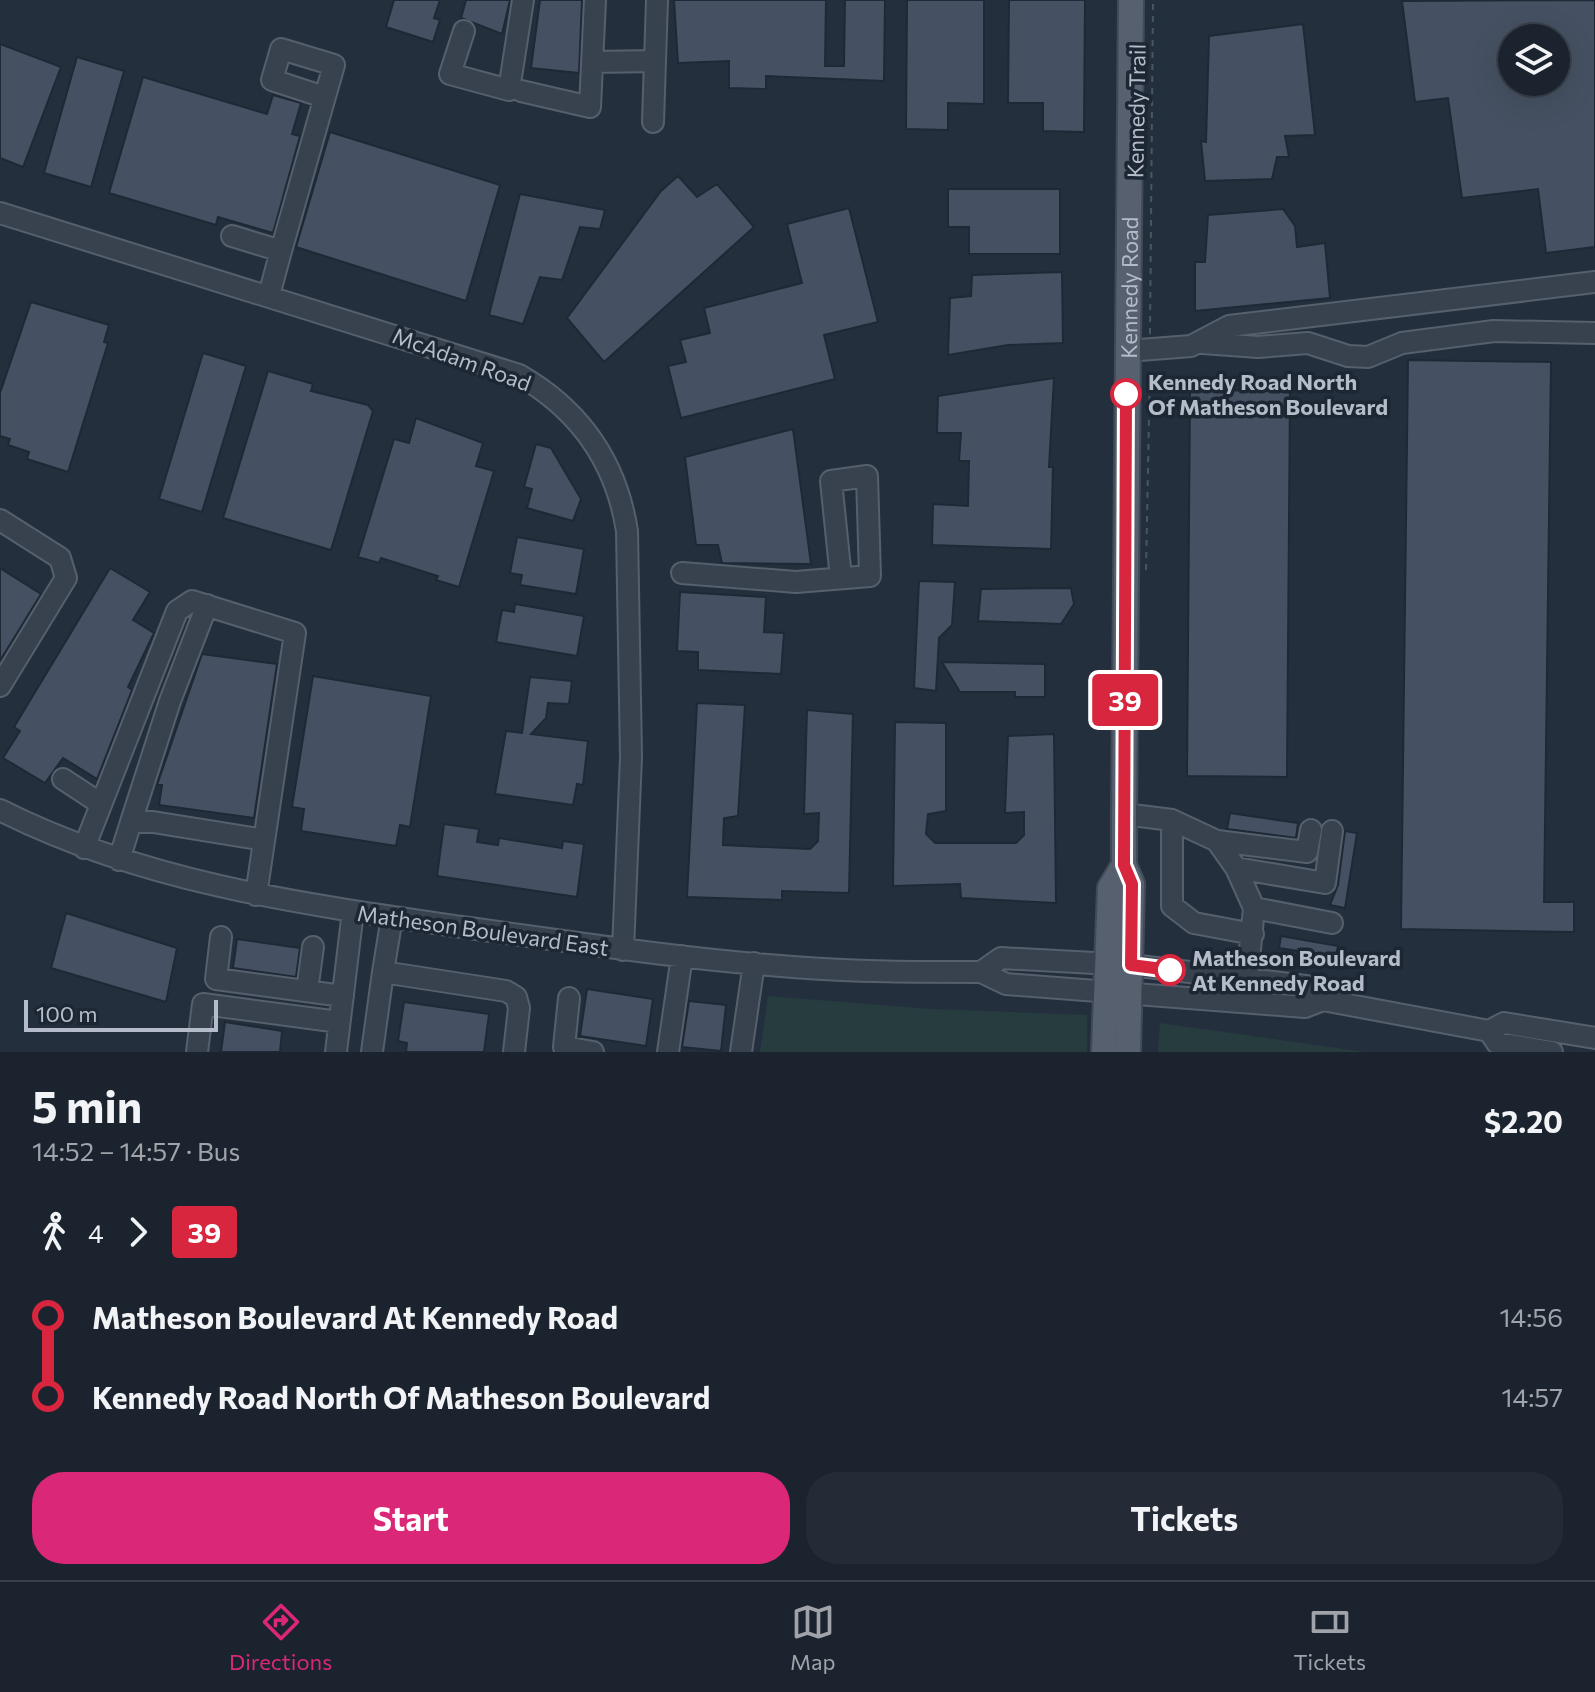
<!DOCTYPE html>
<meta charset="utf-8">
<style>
body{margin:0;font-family:Commissioner,sans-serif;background:#242b36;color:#f1f3f6;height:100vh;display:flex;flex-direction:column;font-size:30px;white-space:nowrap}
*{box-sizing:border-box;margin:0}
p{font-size:26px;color:#a0a4aa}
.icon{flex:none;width:44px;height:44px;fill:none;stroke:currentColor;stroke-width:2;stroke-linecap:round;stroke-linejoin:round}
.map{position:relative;height:1052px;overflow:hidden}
.drawer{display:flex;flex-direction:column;background:#1b232e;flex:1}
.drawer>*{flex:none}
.badge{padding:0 16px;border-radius:6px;font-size:28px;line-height:52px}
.tools{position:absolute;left:1498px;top:24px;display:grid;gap:16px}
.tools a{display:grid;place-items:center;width:72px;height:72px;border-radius:50%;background:#1b232e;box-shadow:0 8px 32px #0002,0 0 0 2px #39404a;font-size:40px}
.scale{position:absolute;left:24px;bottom:20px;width:194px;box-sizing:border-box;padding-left:8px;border:4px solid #b4bcc9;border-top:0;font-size:22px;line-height:28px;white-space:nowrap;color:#b4bcc9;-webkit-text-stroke:6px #1d2633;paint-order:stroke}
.map>.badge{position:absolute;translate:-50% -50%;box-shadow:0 0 0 4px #fff}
.legs{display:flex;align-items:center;gap:12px;height:88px;padding:0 32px;font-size:26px}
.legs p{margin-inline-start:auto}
.headline{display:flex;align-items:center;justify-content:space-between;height:136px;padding:0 32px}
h1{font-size:44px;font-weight:700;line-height:60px}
.cta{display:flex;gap:16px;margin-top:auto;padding:16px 32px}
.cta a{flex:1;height:92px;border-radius:32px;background:#db2777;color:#fff;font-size:32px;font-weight:700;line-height:92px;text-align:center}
.cta a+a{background:#242b36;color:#f1f3f6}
ul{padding:0 32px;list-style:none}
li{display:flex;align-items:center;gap:28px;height:80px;font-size:30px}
li i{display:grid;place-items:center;width:12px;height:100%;margin:0 10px;background:currentColor}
li i::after{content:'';width:20px;height:20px;margin:-10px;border:6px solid;border-radius:50%;background:#1b232e}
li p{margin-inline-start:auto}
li:first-child i{background:linear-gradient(#0000 50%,currentColor 0)}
li:last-child i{background:linear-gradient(currentColor 50%,#0000 0)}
.dock{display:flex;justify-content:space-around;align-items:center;height:112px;border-top:2px solid #39404a;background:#1b232e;font-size:22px;color:#a0a4aa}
.dock a{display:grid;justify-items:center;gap:4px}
.dock .current{color:#db2777}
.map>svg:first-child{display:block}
.green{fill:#263c3f}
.building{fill:#455162;stroke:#1f2835;stroke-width:2;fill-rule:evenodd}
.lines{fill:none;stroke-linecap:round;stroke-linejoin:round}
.minor-casing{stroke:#565f6c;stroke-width:24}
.major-casing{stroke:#414a57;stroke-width:28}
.path{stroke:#44595c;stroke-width:2;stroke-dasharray:6 6;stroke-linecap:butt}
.minor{stroke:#38414e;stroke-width:20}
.major{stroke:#56606e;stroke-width:24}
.line-1-casing{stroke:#fff;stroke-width:18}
.line-1{stroke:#d7263d;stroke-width:12}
.stop-1-dot{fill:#fff;stroke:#d7263d;stroke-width:4}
.labels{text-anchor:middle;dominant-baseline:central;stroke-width:7;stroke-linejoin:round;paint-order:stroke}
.street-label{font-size:22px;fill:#b4bcc9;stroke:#1d2633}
.stop-label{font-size:22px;font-weight:bold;fill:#b4bcc9;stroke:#1d2633;text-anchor:start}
</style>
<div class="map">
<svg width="1595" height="1052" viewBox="0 0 1595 1052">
<rect width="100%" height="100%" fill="#242f3e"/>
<!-- green -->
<path class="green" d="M768,996L931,1009L1087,1015V1052H760Z
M1160,1023L1365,1052H1158Z"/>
<!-- building -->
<path class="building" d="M394,0H440L434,18L440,20L433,42L386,27Z
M466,0H510L502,34L461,18Z
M540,0H582L579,73L531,68Z
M674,0H826L825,66H844L845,0H885L884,81L766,76V89L729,88V61L678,63Z
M907,0H984V104L948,103V130L906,129Z
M1009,0H1085L1084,132L1043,131V103H1008Z
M1595,0V247L1546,253L1538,189L1462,198L1448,98L1415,102L1402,1ZM1512,38H1556V82H1512Z
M1303,24L1315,135L1285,136L1289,157H1277L1272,179L1205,181L1201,141L1206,142L1209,36Z
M0,44L61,67L23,167L0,158Z
M77,57L124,71L91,187L44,173Z
M143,77L267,114L273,95L301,103L292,134L300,136L273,233L218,217L216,225L109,193Z
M330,132L500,185L466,301L296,247Z
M678,176L697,197L717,184L754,227L604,362L567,318L661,191Z
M948,189H1060V254H969V227H948Z
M520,194L605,210L600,229L580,227L562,280L540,277L523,324L489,315Z
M849,208L878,322L824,335L835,379L681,418L668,366L686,362L680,340L710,333L704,308L802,283L787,224Z
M1283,209L1295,226L1297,247L1325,243L1330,298L1195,311V262H1205L1208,215Z
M1062,272L1063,343L1008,345L948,355L950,298L971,296L972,275Z
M31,302L109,325L104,342L108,343L68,472L27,459L29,452L8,445L10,439L0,436V393Z
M203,353L246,366L202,512L159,499Z
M1408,360L1551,362L1544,902H1574V932L1401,929Z
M268,371L313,384L311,391L368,405L373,411L331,550L223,518Z
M1054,378L1049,467H1053L1051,549L932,545L933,504L968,506L969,461H959L961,433H937L938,396Z
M1190,390L1290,391L1287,777L1187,776Z
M416,418L483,443L476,466L494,471L459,587L436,580L438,576L381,558L379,563L358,557L394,439L409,443Z
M793,429L811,564L722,563L718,545H696L685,457Z
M536,444L551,448L581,499L573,521L527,508L532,489L524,487Z
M517,537L584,549L576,594L520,585L522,575L510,573Z
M0,568L41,594L0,661Z
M110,568L150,592L133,620L154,633L128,687L132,690L97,779L63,758L45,783L3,758L20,731L14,727Z
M919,581L955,582L952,625L939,638L936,691L914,688Z
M1071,588L1074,604L1061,624L978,621L981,589Z
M680,592L766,597L764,632L784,633L781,674L698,670V652L677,651Z
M515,604L584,616L577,656L496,642L502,610L514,612Z
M202,654L277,664L254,818L159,805L162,785H157Z
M942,662L1045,664V697H1015V692H960Z
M313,676L431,696L410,827L400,825L396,846L301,831L304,809L292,807Z
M530,677L572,681L569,704L548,703L546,718L531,734L588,741L583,785L577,784L573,805L495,794L506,731L522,733Z
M697,703L745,705L738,816L724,818L723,845L810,849L818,841L819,813L804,814L807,710L853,714L849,893L782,891V900L687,897Z
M895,722L946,723V811L928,814L926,834L935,843H1016L1024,835V812L1005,813L1008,736L1054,734L1056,903L961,898L960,884L893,886Z
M1230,813L1298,823L1296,838L1227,829Z
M444,824L479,829L477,842L498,845L499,838L562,848L563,841L584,844L577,897L437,876Z
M1345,831L1357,833L1345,908L1330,905L1338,885Z
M66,913L177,948L166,1002L51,968Z
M1281,936L1338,946L1336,957L1279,948Z
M237,939L300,948L296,977L233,968Z
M587,989L653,999L646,1046L580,1036Z
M689,1001L726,1005L721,1051L682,1047Z
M404,1002L489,1014L484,1052H406L407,1043L398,1041Z
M225,1022L282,1031L280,1052H221Z"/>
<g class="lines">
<!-- minor casing -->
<g class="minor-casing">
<path id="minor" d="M464,31L450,74L509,90L523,0
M593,62L655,61
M521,91L590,107L595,0
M653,122L657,0
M0,213L519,375C580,410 616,461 627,531L631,757L623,950
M232,236L281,251L269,295
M281,251L334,65L281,49L272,80L324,97
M1203,343L1258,347L1308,343L1348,356L1368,357L1402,343L1494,331L1595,333
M1127,351L1191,346L1229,326L1595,282
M0,520L60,558L66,578L0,686
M682,573L796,582L870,576L867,476L831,481L841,578
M63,779L101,804
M0,810C145,883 302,904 462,927C572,942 682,959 793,967C855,972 918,972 981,972L1006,984L1305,1007L1323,1000
M1124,814L1172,820L1217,841L1236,868L1254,908L1247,980
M1172,820V906L1194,923L1253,934
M131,822L170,701L207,605
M1217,841L1307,852L1311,830
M84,848L177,611L192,601L295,633L256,895
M119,860L131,822H153L264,840
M1236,868L1325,883L1332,831
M1254,908L1332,923
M392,917L383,972L506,991L516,997L519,1008L514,1052
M221,937L216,979L343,996
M981,972L1001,958L1131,965L1306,986L1323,1000L1489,1031L1504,1023L1595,1038
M307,991L313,947
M569,998L564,1047L593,1052
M1489,1031L1497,1043L1552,1052
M197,1052L203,1004L339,1022
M336,1052L353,911
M372,1052L383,972
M668,1052L682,956
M741,1052L754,963"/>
</g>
<!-- major casing -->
<g class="major-casing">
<g id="major">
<path d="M1104,1052L1110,888L1124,865"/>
<path id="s1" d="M1128,1052L1132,884L1124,865V814L1131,0"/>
</g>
</g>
<!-- path -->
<path class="path" d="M1150,334L1153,0
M1146,570L1150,368"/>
<!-- minor -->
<use href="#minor" class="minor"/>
<!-- major -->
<use href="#major" class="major"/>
</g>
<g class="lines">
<!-- line-1 casing -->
<g class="line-1-casing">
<path id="line-1" d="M1126,394L1124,865L1132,884L1131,965L1170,970"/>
</g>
<!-- line-1 -->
<use href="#line-1" class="line-1"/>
</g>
<!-- markers -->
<g class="stop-1-dot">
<circle cx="1126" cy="394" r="14"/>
<circle cx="1170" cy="970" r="14"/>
</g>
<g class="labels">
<!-- street labels -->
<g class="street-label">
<text transform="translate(1136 111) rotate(-89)">Kennedy Trail</text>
<text stroke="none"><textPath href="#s1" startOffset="766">Kennedy Road</textPath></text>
<text transform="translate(462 359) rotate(20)">McAdam Road</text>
<text transform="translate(483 930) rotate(8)">Matheson Boulevard East</text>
</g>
<!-- stop labels -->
<g class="stop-label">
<text x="1148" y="381">Kennedy Road North<tspan x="1148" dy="25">Of Matheson Boulevard</tspan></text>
<text x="1192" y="957">Matheson Boulevard<tspan x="1192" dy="25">At Kennedy Road</tspan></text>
</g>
</g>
</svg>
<div class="tools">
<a><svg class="icon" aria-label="layers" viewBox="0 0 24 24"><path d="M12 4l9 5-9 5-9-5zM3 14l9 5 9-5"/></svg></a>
</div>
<div class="scale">100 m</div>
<b class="badge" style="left:1125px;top:700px;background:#d7263d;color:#fff">39</b>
</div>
<section class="drawer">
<div class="headline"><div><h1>5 min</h1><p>14:52 – 14:57 · Bus</p></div><b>$2.20</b></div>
<div class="legs"><svg class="icon" aria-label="walk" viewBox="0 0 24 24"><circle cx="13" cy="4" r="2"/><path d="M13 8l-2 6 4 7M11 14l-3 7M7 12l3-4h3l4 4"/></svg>4<svg class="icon" aria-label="forward" viewBox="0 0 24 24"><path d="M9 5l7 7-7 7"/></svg><b class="badge" style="background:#d7263d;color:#fff">39</b></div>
<ul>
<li><i style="color:#d7263d"></i><b>Matheson Boulevard At Kennedy Road</b><p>14:56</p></li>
<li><i style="color:#d7263d"></i><b>Kennedy Road North Of Matheson Boulevard</b><p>14:57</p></li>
</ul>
<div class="cta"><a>Start</a><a>Tickets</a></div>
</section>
<nav class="dock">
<a class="current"><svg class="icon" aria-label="directions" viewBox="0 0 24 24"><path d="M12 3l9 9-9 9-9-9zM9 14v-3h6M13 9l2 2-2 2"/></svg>Directions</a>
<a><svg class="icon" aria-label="map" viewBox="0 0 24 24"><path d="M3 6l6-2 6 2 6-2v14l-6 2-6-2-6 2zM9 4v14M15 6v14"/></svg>Map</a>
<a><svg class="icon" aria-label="tickets" viewBox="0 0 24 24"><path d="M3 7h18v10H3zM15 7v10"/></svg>Tickets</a>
</nav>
